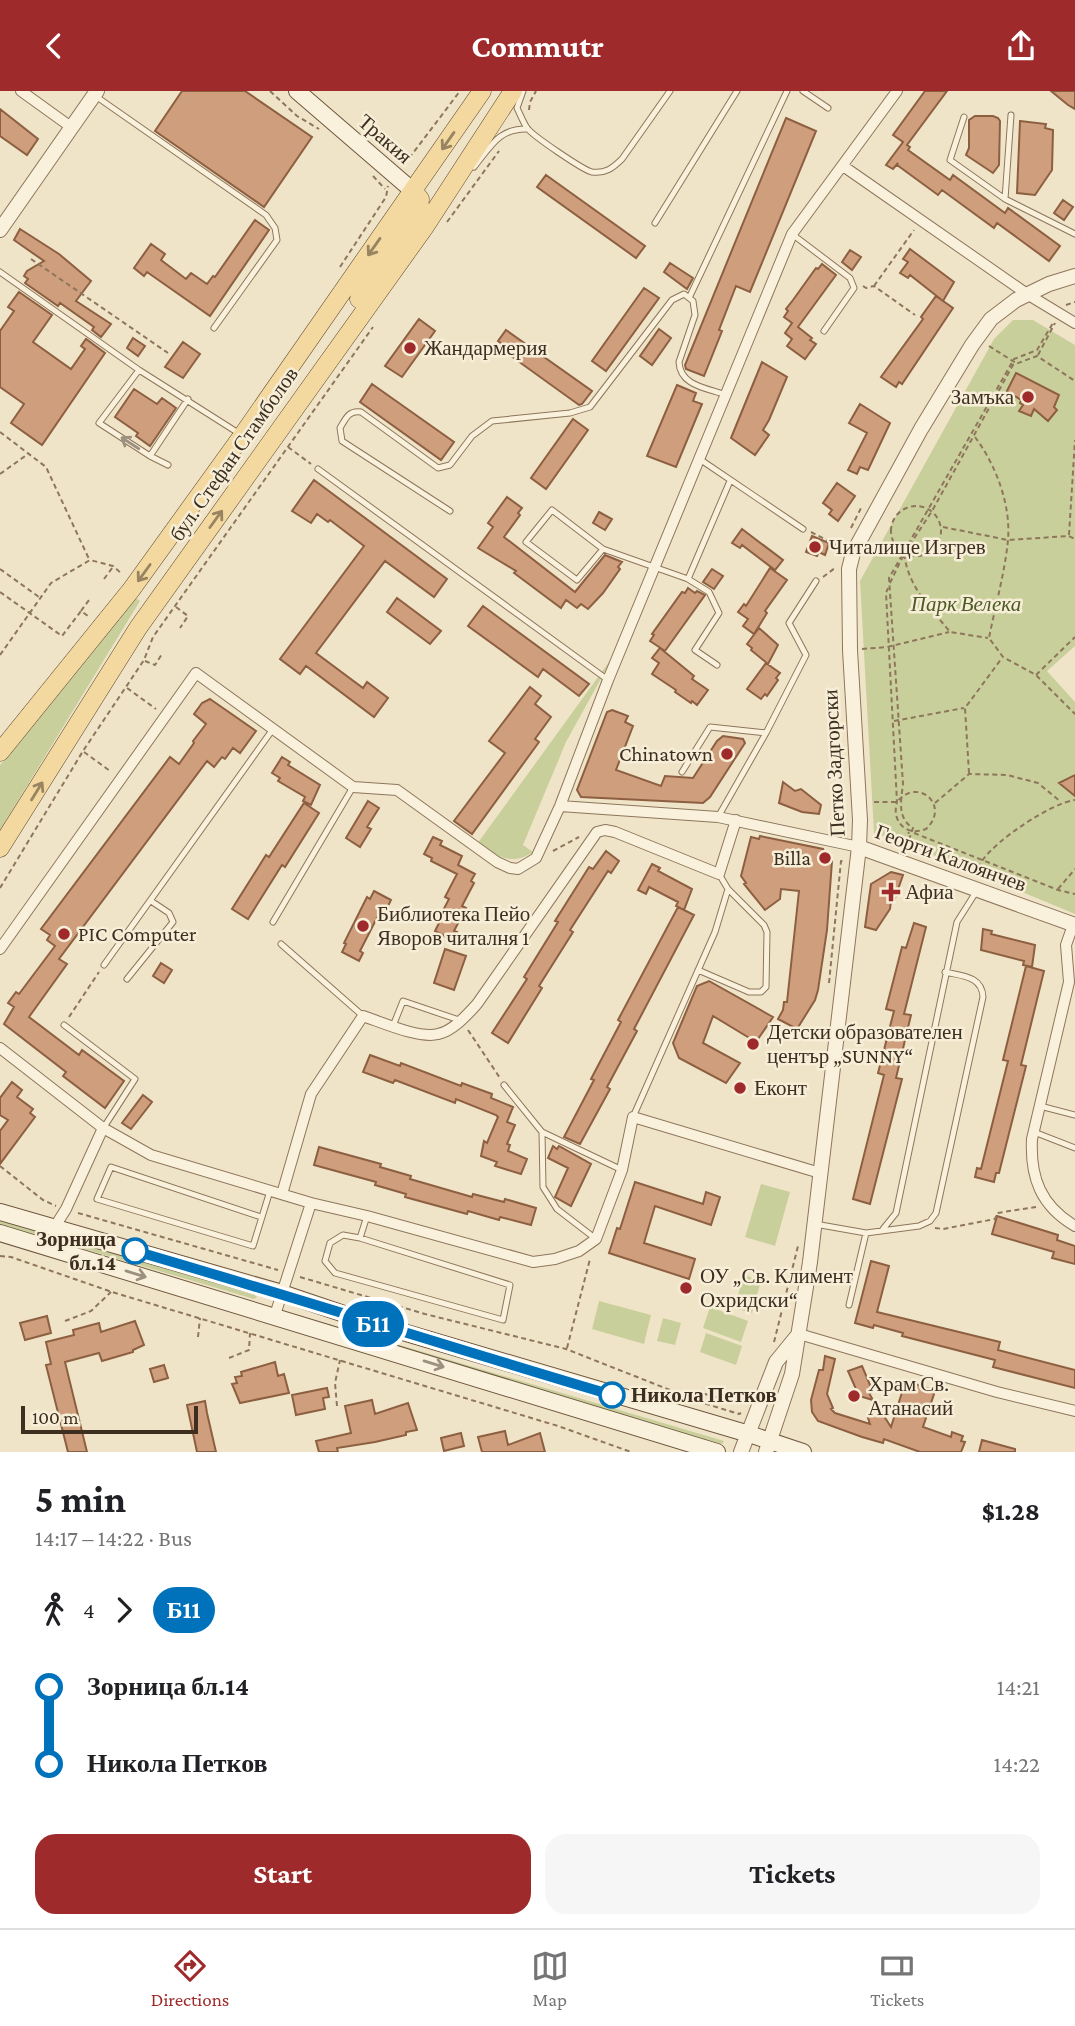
<!DOCTYPE html>
<meta charset="utf-8">
<style>
body{margin:0;font-family:"Crimson Pro",serif;background:#f6f6f6;color:#202124;height:100vh;display:flex;flex-direction:column;font-size:26px;white-space:nowrap}
*{box-sizing:border-box;margin:0}
p{font-size:23px;color:#757577}
.icon{flex:none;width:38px;height:38px;fill:none;stroke:currentColor;stroke-width:2;stroke-linecap:round;stroke-linejoin:round}
.map{position:relative;height:1361px;overflow:hidden}
.panel{display:flex;flex-direction:column;background:#fff;flex:1}
.panel>*{flex:none}
.badge{padding:0 14px;border-radius:23px;font-size:24px;line-height:46px}
.scale{position:absolute;left:21px;bottom:18px;width:177px;box-sizing:border-box;padding-left:7px;border:4px solid #3d2e20;border-top:0;font-size:19px;line-height:24px;white-space:nowrap;color:#3d2e20;-webkit-text-stroke:5px #f7eed8;paint-order:stroke}
.map>.badge{position:absolute;translate:-50% -50%;box-shadow:0 0 0 4px #fff}
.legs{display:flex;align-items:center;gap:10px;height:77px;padding:0 35px;font-size:23px}
.legs p{margin-inline-start:auto}
.overview{display:flex;align-items:center;justify-content:space-between;height:119px;padding:0 35px}
h1{font-size:38px;font-weight:700;line-height:52px}
.cta{display:flex;gap:14px;margin-top:auto;padding:14px 35px}
.cta a{flex:1;height:80px;border-radius:21px;background:#9e2a2b;color:#fff;font-size:28px;font-weight:700;line-height:80px;text-align:center}
.cta a+a{background:#f6f6f6;color:#202124}
ul{padding:0 35px;list-style:none}
li{display:flex;align-items:center;gap:24px;height:77px;font-size:26px}
li i{display:grid;place-items:center;width:10px;height:100%;margin:0 9px;background:currentColor}
li i::after{content:'';width:18px;height:18px;margin:-9px;border:5px solid;border-radius:50%;background:#fff}
li p{margin-inline-start:auto}
li:first-child i{background:linear-gradient(#0000 50%,currentColor 0)}
li:last-child i{background:linear-gradient(currentColor 50%,#0000 0)}
header{display:flex;justify-content:space-between;align-items:center;height:91px;padding:0 35px;background:#9e2a2b;color:#fff;font-size:32px;font-weight:700}
.menu{display:flex;justify-content:space-around;align-items:center;height:98px;border-top:2px solid #e0e0e0;background:#fff;font-size:19px;color:#757577}
.menu a{display:grid;justify-items:center;gap:4px}
.menu .current{color:#9e2a2b}
.map>svg:first-child{display:block}
.green{fill:#c9cf9b}
.building{fill:#cf9f7d;stroke:#8d5f41;stroke-width:2}
.lines{fill:none;stroke-linecap:round;stroke-linejoin:round}
.service-casing{stroke:#8d765c;stroke-width:7}
.minor-casing{stroke:#8d765c;stroke-width:12}
.tertiary-casing{stroke:#8d765c;stroke-width:16}
.secondary-casing{stroke:#6f573f;stroke-width:18}
.primary-casing{stroke:#5b4430;stroke-width:19}
.path{stroke:#8d765c;stroke-width:2;stroke-dasharray:5 3.5;stroke-linecap:butt}
.service{stroke:#faf1dc;stroke-width:5}
.minor{stroke:#faf1dc;stroke-width:10}
.tertiary{stroke:#faf1dc;stroke-width:14}
.secondary{stroke:#faf1dc;stroke-width:16}
.primary{stroke:#f3d9a0;stroke-width:18}
.oneway{stroke:#988460}
.oneway2{stroke:#9c907e}
.line-1-casing{stroke:#fff;stroke-width:16}
.line-1{stroke:#0072bc;stroke-width:10}
.poi-dot{fill:#9e2a2b;stroke:#f7eed8;stroke-width:2.5}
.stop-1-dot{fill:#fff;stroke:#0072bc;stroke-width:3.5}
.labels{text-anchor:middle;dominant-baseline:central;stroke-width:5;stroke-linejoin:round;paint-order:stroke}
.street-label{font-size:21px;fill:#3d2e20;stroke:#f7eed8}
.poi-label{font-size:21px;fill:#3d2e20;stroke:#f7eed8;text-anchor:start}
.park-label{font-size:21px;font-style:italic;fill:#4d5a26;stroke:#f7eed8}
.stop-label{font-size:21px;font-weight:bold;fill:#3d2e20;stroke:#f7eed8;text-anchor:end}
</style>
<header><svg class="icon" aria-label="back" viewBox="0 0 24 24"><path d="M15 5l-7 7 7 7"/></svg>Commutr<svg class="icon" aria-label="share" viewBox="0 0 24 24"><path d="M12 15V3M7 8l5-5 5 5M5 13v7h14v-7"/></svg></header>
<div class="map">
<svg width="1075" height="1361" viewBox="0 0 1075 1361">
<rect width="100%" height="100%" fill="#f0e4c8"/>
<!-- green -->
<path class="green" d="M1013,229H1033L1075,254V555L1047,580L1075,611V823L897,749L874,742L860,490L994,248Z
M136,507L140,510L0,739V674Z
M614,564L566,651L523,754L533,761C510,776 498,764 477,753Z
M761,1093L790,1101L775,1155L745,1146Z
M0,1128L255,1204L257,1206L254,1208L0,1133Z
M744,1184L761,1190L752,1222L734,1217Z
M599,1210L651,1224L644,1253L592,1238Z
M710,1216L748,1230L741,1251L703,1237Z
M295,1223L724,1350L722,1353L525,1298L292,1225Z
M663,1227L681,1232L675,1254L657,1250Z
M706,1242L742,1255L736,1274L700,1261Z"/>
<!-- building -->
<path class="building" d="M182,0H245L312,46L264,116L155,40Z
M925,0H947L907,54L910,56L908,59L950,89L953,84L1005,122L1008,117L1060,155L1049,170L997,132L994,137L942,99L938,104L897,74L898,72L893,78L886,74L903,51L893,44Z
M1051,0H1075V18L1068,14Z
M0,18L38,48L27,64L0,45Z
M975,25H993L998,27L1000,30L999,74L993,82L966,64L969,57V29Z
M786,27L816,40L750,201L736,195L719,239L722,240L704,285L686,278L685,274Z
M1020,30L1046,33L1045,37L1053,39L1052,79L1035,104L1017,102Z
M546,84L645,155L636,167L537,96Z
M1063,109L1073,116L1064,129L1054,122Z
M255,129L269,139L210,225L147,181L144,185L134,177L151,153L165,163L161,169L186,188L191,182L207,193L213,185L215,186Z
M20,138L59,163L91,190L76,210L111,233L101,246L92,239L94,236L60,212L58,215L25,192L28,188L24,185L27,180L44,170L14,149Z
M910,158L954,191L943,210L910,184L908,187L900,182L908,171L903,168Z
M850,159L861,166L852,179L842,171Z
M670,172L693,187L687,198L664,181Z
M822,173L836,184L798,236L812,247L810,249L816,253L805,268L787,255L792,248L785,242L792,232L784,226L788,220L786,218L793,209L816,177L818,178Z
M644,197L659,207L606,280L592,270Z
M19,201L52,224L33,251L71,278L85,258L81,255L86,248L105,262L42,354L11,332L24,313L0,296V240L14,220L8,216Z
M936,205L953,217L902,293L899,291L896,296L881,286L923,228L921,226Z
M419,228L435,240L402,286L385,275Z
M659,238L671,247L652,274L640,265Z
M506,239L592,300L582,313L579,314L504,260L506,256L498,250Z
M133,247L145,255L138,265L127,257Z
M183,251L200,263L183,287L165,276Z
M762,271L787,286L769,329L763,339L769,344L755,364L731,347Z
M1016,282L1059,304L1054,316L1057,319L1048,330L1034,318L1031,325L1019,320L1023,314L1020,312L1021,309L1007,300Z
M372,293L454,351L441,369L360,311Z
M677,294L696,302L693,310L702,313L676,376L647,365Z
M134,298L157,313L162,307L176,317L150,355L136,345L138,342L115,326Z
M860,313L890,332L868,379L860,376L857,383L848,379L867,342L849,332Z
M573,328L588,339L546,398L531,387Z
M314,389L447,488L434,506L385,470L316,562L363,597L367,591L388,607L374,626L306,575L300,583L280,568L364,455L330,429L328,431L317,423L311,432L292,420Z
M837,392L855,405L838,430L829,423L832,419L823,412Z
M507,406L522,417L518,422L520,424L504,446L575,501L605,464L622,471L618,476L620,478L603,502L588,518L581,513L577,517L566,509L561,517L514,482L516,480L478,457L493,436L488,432Z
M599,421L612,428L605,439L593,432Z
M742,438L783,469L775,479L742,454L740,457L732,452Z
M812,445L829,452L825,464L819,461L817,465L806,461Z
M770,477L787,489L765,520L767,522L754,543L743,535L748,528L738,521L744,513L746,515Z
M712,478L723,485L714,498L703,491Z
M688,497L695,502L697,500L705,504L665,560L650,550L654,544L652,543L682,501L685,502Z
M397,507L441,540L430,553L387,521Z
M483,515L589,593L579,605L543,578L538,586L468,535Z
M759,537L778,554L768,573L751,559L752,557L747,553Z
M660,557L694,585L692,588L708,599L697,614L692,610L691,612L675,601L676,599L652,583L659,572L652,567Z
M766,572L780,582L776,587L778,589L767,605L765,603L761,608L747,598Z
M530,596L541,605L535,613L551,626L535,648L539,651L472,743L454,730L505,662L489,650Z
M210,608L256,640L240,662L233,657L225,668L222,666L214,676L207,670L59,868L67,873L29,926L79,964L82,959L124,990L105,1017L63,985L66,981L4,933L14,916L8,912L16,901L19,903L55,855L47,849L50,844L41,838L170,666L179,673L194,652L193,650L206,633L194,623L202,612Z
M612,619L628,625L625,631L633,635L616,679L661,695L665,685L693,687L717,650L723,645L743,648L745,652L710,706L703,712L581,706L577,699L607,621Z
M282,666L290,671L288,674L320,694L311,714L303,710L305,706L278,690L280,687L272,682Z
M1075,684V705L1059,692Z
M783,691L795,700L801,698L821,714L819,723L802,721L779,712Z
M368,710L379,717L367,736L371,738L360,756L346,747Z
M304,712L319,722L285,776L282,774L248,828L232,818L266,764L269,766Z
M760,745L823,758L829,770H832L827,839L818,899L815,909L797,938L778,928L783,919L784,911H787L799,800L781,798L780,808L765,819L744,793L746,792L741,785L751,746L759,748Z
M433,746L442,750L440,754L462,765L458,774L475,783L471,790L474,792L462,815L466,817L454,840L457,841L452,849L435,840L439,832L437,831L449,808L445,806L457,783L431,770L432,767L424,763Z
M606,760L619,770L611,782L608,780L570,839L573,841L539,895L542,897L508,952L492,942L527,888L524,886L558,831L555,830L589,776L593,778Z
M652,773L660,777L658,780L692,798L684,819L676,815L678,811L649,796L646,803L638,799Z
M891,781L903,784L894,810H891L890,818L876,839L865,836L871,793Z
M374,800L391,809L387,817L383,815L360,860L363,862L359,870L342,861L346,853L344,852L367,806L370,808Z
M678,816L694,824L634,938L637,940L607,996L610,998L580,1053L564,1046L594,989L591,988L621,931L618,929Z
M914,832L926,836L904,923L911,924L896,987L902,988L870,1113L853,1108L884,984L878,982L894,920L886,918L902,856L906,857Z
M983,838L992,840L991,843L1035,854L1032,876L1023,874L1024,870L981,859Z
M445,858L466,865L454,899L434,892Z
M161,872L172,879L164,892L153,885Z
M1026,875L1044,880L1021,974L1026,975L999,1082H996L994,1091L975,1086L977,1077L981,1078L1008,970L1003,969Z
M709,890L773,926L756,951L713,925L703,952L740,972L726,992L679,967L673,952L697,895Z
M370,964L400,975L401,972L461,995L462,992L492,1003L491,1007L513,1016L507,1031L515,1034L507,1053L510,1054L508,1060L527,1068L521,1083L495,1075L497,1071L481,1065L484,1050L487,1052L498,1026L496,1024L456,1008L455,1012L395,989L393,992L363,981Z
M12,991L22,999L17,1006L33,1018L30,1022L35,1026L0,1073V1040L8,1029L0,1024V1007Z
M143,1004L152,1011L131,1038L122,1032Z
M553,1055L557,1058L559,1055L591,1073L571,1115L555,1106L568,1077L548,1067Z
M319,1056L381,1073L380,1076L411,1085L410,1088L472,1106L473,1103L504,1111L505,1108L536,1117L531,1134L500,1126L499,1129L468,1120L467,1123L405,1106L406,1103L375,1094L376,1091L314,1074Z
M635,1091L703,1113L706,1101L720,1106L711,1134L655,1115L644,1152L695,1168L689,1188L609,1162L617,1137L620,1138Z
M997,1125L1058,1144L1057,1149L1075,1155V1173L1052,1167L1054,1161L992,1143Z
M871,1170L889,1175L877,1221L1000,1251L998,1259L1075,1279V1297L993,1276L995,1269L902,1245L903,1242L874,1234L873,1237L855,1232Z
M47,1225L51,1242L25,1249L20,1232Z
M135,1230L144,1254L133,1259V1261L102,1270L99,1262L65,1271L87,1361H68L46,1274L51,1273L46,1251L74,1244L73,1239L99,1232L101,1241Z
M825,1265L835,1268L827,1303L833,1317L831,1318L835,1322L870,1333L867,1324L878,1316L891,1336L905,1292L919,1294L935,1300L923,1336L951,1346L952,1341L963,1345L961,1350L965,1351L961,1361H920L884,1348L883,1352L862,1346L818,1330L812,1321L811,1309L819,1279H823Z
M275,1271L278,1285L284,1283L289,1302L240,1312L232,1293L237,1292L235,1286L242,1285L241,1281Z
M164,1274L168,1287L154,1291L150,1278Z
M862,1275L873,1301L869,1302L873,1309L859,1305L848,1280Z
M327,1297L329,1306L323,1307L325,1318L296,1324L292,1304Z
M372,1309L375,1323L408,1312L417,1339L406,1341V1344L375,1351L337,1357L338,1361H319L316,1350L351,1342L345,1315Z
M205,1310L207,1322L216,1361H197L187,1314Z
M505,1340L508,1354L540,1342L545,1361H482L478,1346Z
M461,1342L464,1355L444,1360L441,1347Z
M982,1349L1015,1358V1361H979Z"/>
<g class="lines">
<!-- service casing -->
<g class="service-casing">
<path id="service" d="M523,0L517,17C520,23 523,31 527,37C533,45 583,79 592,81C605,83 613,77 622,68L670,0
M803,0L828,17
M94,4L266,124L275,137L277,149L214,237
M964,26L950,69L1005,108L1075,143
M474,76C491,55 499,37 528,38
M1005,108L1011,24
M655,132L737,0
M792,143L850,187L854,197L824,240
M0,181L139,279L240,343
M690,205L787,0
M139,279L99,332L150,365L188,308
M150,365L168,374
M701,369L803,438
M318,378L608,589
M450,420L342,350L340,337C346,327 349,319 361,321L438,377L450,374L472,345L492,330L570,322L590,316L672,209L684,203L693,210L695,224L679,271C680,295 707,297 726,304
M603,458L552,419L526,451L577,489L603,458L688,488L730,390
M688,488L709,501L719,522L695,559L717,574
M682,681L710,636L766,642
M718,726L766,642L806,564L789,532L816,490
M273,831L353,696
M281,853L363,925
M104,874L273,638
M698,879L749,901H761L766,896L767,841L764,834L728,798
M127,888L173,831L169,822L151,810
M64,934L135,988L104,1036
M393,935L403,910L462,930
M504,994L542,1041L543,1096L557,1118L596,1148
M1040,1015L1075,1024
M633,1026L715,841L728,798L719,783
M542,1041L622,1079
M1034,1041L1075,1057
M261,1126L111,1076L97,1108L253,1155L270,1100
M815,1133L866,1142L919,1135L930,1130L936,1122L983,906C982,885 962,885 945,881
M883,1138L896,1122L957,831L976,801
M343,1144L360,1147L510,1194L503,1229L335,1182L325,1170L330,1152Z
M360,1147L367,1125
M849,1214L866,1142"/>
</g>
<!-- minor casing -->
<g class="minor-casing">
<path id="minor" d="M21,0L71,36
M843,75L1027,203L1075,232
M560,715L718,726L859,756
M1073,834L1066,854L1069,891L1032,1048C1030,1087 1041,1115 1075,1135
M0,858L196,582L353,696L397,699L497,771L510,777L518,778L536,767L560,715L608,589L792,143L897,0
M0,957L103,1037
M282,1103L311,1003L363,925C381,931 419,948 438,943C453,940 467,924 477,913L597,741L605,739L615,741L719,783L736,729
M311,1112L367,1125L533,1171L555,1168L579,1160L596,1148L622,1079L633,1026L820,1082
M54,1137L66,1118L103,1037L151,1064L311,1112L275,1224
M799,1243L997,1301L1075,1320"/>
</g>
<!-- tertiary casing -->
<g class="tertiary-casing">
<path id="tertiary" d="M0,139L97,0
M859,756L1075,834
M741,1361L776,1271L798,1244
M766,1361L792,1283L810,1171L859,756L860,729L850,559L849,478L853,462L921,338L972,254L991,228L1016,209L1049,193L1075,185"/>
</g>
<!-- secondary casing -->
<g class="secondary-casing">
<path id="secondary" d="M297,0L413,100
M0,1121L282,1202L359,1228L749,1343L803,1361
M0,1142L717,1361"/>
</g>
<!-- primary casing -->
<g class="primary-casing">
<path id="primary" d="M359,208L419,120L420,108L413,100
M0,661L131,499L242,345L482,0
M0,757L138,537L424,137L513,0"/>
</g>
<!-- path -->
<path class="path" d="M270,0L297,25L319,38
M529,19L530,11L536,0
M404,74L460,0
M373,85L385,98
M447,131L499,60
M31,168L168,262
M340,176L386,106L388,95
M863,195L866,197L874,195L915,224
M874,195L914,139
M1066,214L1075,211
M989,255L1016,272
M1038,264L1055,232
M0,341L46,376L89,468
M975,346C996,374 1011,414 1008,449C1005,481 995,516 989,547L1003,566L1036,584L1075,623
M288,356L311,373
M0,383L28,363
M891 440a25 25 0 1 1 50 0a25 25 0 1 1-50 0Z
M943,436L1008,449L1069,445L1075,448
M851,437L861,417
M811,441L840,456
M1069,444L1075,349
M904,463C909,497 929,515 950,541L988,547
M0,478L39,506
M823,486L835,477
M104,488L113,476
M890,492L904,463L932,420L1013,274L1037,265L1075,290
M0,501L62,545L81,520L88,525
M176,516L188,525L180,537
M81,520L89,509
M862,558L887,556L949,541
M0,564L51,492L90,469L113,475L122,483
M145,570L155,574L162,563
M1036,584L1075,546
M127,597L156,618
M894,630L964,617
M84,661L110,680
M969,682L965,617L1002,567
M874,711H897C918,685 951,715 926,738C907,746 891,731 897,711L886,502L888,497
M935,712L969,683L1007,684L1038,692L1061,711
M914,742L1058,799L1075,803
M906,757L913,737C897,727 901,710 903,693L889,487L1014,268L1037,259L1053,232
M901,758L909,741
M553,760L579,746
M975,785C977,781 979,775 982,770C996,749 1051,712 1075,709
M0,797L83,660L144,569L153,546L373,236
M1058,798L1075,778
M829,892L841,770H845
M69,926L99,881
M468,939L500,987
M0,1075L43,1109L56,1115
M78,1122L278,1179
M935,1137L943,1138L995,1128L997,1122L1036,1116
M0,1165L11,1166L112,1201L558,1335L631,1361
M300,1186L425,1223L566,1258L703,1312L739,1323L741,1322
M65,1230L91,1220L111,1201
M198,1246L200,1227
M774,1251L798,1155
M567,1257L590,1168
M229,1267L249,1259L250,1242
M703,1312L705,1303L738,1312
M337,1315L335,1292L340,1269"/>
<!-- service -->
<use href="#service" class="service"/>
<!-- minor -->
<use href="#minor" class="minor"/>
<!-- tertiary -->
<use href="#tertiary" class="tertiary"/>
<!-- secondary -->
<use href="#secondary" class="secondary"/>
<!-- primary -->
<use href="#primary" class="primary"/>
</g>
<!-- one-way arrows -->
<defs><path id="oneway-shaft" d="M-6 0H5M1.5-3L5.5 0L1.5 3" fill="none" stroke-width="1.6" stroke-linecap="round" stroke-linejoin="round" transform="scale(1.75)"/></defs>
<g class="oneway">
<use href="#oneway-shaft" transform="translate(448 50) rotate(125)"/>
<use href="#oneway-shaft" transform="translate(374 156) rotate(125)"/>
<use href="#oneway-shaft" transform="translate(216 428) rotate(-54)"/>
<use href="#oneway-shaft" transform="translate(144 482) rotate(126)"/>
<use href="#oneway-shaft" transform="translate(37 700) rotate(-58)"/>
</g>
<g class="oneway2">
<use href="#oneway-shaft" transform="translate(130 352) rotate(-147)"/>
<use href="#oneway-shaft" transform="translate(136 1183) rotate(17)"/>
<use href="#oneway-shaft" transform="translate(434 1273) rotate(17)"/>
</g>
<g class="lines">
<!-- line-1 casing -->
<g class="line-1-casing">
<path id="line-1" d="M135,1160C294,1206 453,1257 612,1304"/>
</g>
<!-- line-1 -->
<use href="#line-1" class="line-1"/>
</g>
<!-- markers -->
<g class="poi-dot">
<circle cx="410" cy="257" r="7"/>
<circle cx="1028" cy="306" r="7"/>
<circle cx="815" cy="456" r="7"/>
<circle cx="727" cy="663" r="7"/>
<circle cx="825" cy="767" r="7"/>
<path d="M887.5 790.5h7v7h7v7h-7v7h-7v-7h-7v-7h7z"/>
<circle cx="363" cy="835" r="7"/>
<circle cx="64" cy="843" r="7"/>
<circle cx="753" cy="953" r="7"/>
<circle cx="740" cy="997" r="7"/>
<circle cx="686" cy="1197" r="7"/>
<circle cx="854" cy="1305" r="7"/>
</g>
<g class="stop-1-dot">
<circle cx="135" cy="1160" r="12"/>
<circle cx="612" cy="1304" r="12"/>
</g>
<g class="labels">
<!-- street labels -->
<g class="street-label">
<text transform="translate(385 48) rotate(41)">Тракия</text>
<text transform="translate(234 363) rotate(-55)">бул. Стефан Стамболов</text>
<text transform="translate(834 672) rotate(-93)">Петко Задгорски</text>
<text transform="translate(951 767) rotate(20)">Георги Калоянчев</text>
</g>
<!-- poi labels -->
<g class="poi-label">
<text x="424" y="257">Жандармерия</text>
<text x="1014" y="306" text-anchor="end">Замъка</text>
<text x="829" y="456">Читалище Изгрев</text>
<text x="713" y="663" text-anchor="end">Chinatown</text>
<text x="811" y="767" text-anchor="end">Billa</text>
<text x="905" y="801">Афиа</text>
<text x="377" y="823">Библиотека Пейо<tspan x="377" dy="24">Яворов читалня 1</tspan></text>
<text x="78" y="843">PIC Computer</text>
<text x="767" y="941">Детски образователен<tspan x="767" dy="24">център „SUNNY“</tspan></text>
<text x="754" y="997">Еконт</text>
<text x="700" y="1185">ОУ „Св. Климент<tspan x="700" dy="24">Охридски“</tspan></text>
<text x="868" y="1293">Храм Св.<tspan x="868" dy="24">Атанасий</tspan></text>
</g>
<!-- park labels -->
<g class="park-label">
<text x="966" y="513">Парк Велека</text>
</g>
<!-- stop labels -->
<g class="stop-label">
<text x="116" y="1148">Зорница<tspan x="116" dy="24">бл.14</tspan></text>
<text x="631" y="1304" text-anchor="start">Никола Петков</text>
</g>
</g>
</svg>
<div class="scale">100 m</div>
<b class="badge" style="left:373px;top:1233px;background:#0072bc;color:#fff">Б11</b>
</div>
<section class="panel">
<div class="overview"><div><h1>5 min</h1><p>14:17 – 14:22 · Bus</p></div><b>$1.28</b></div>
<div class="legs"><svg class="icon" aria-label="walk" viewBox="0 0 24 24"><circle cx="13" cy="4" r="2"/><path d="M13 8l-2 6 4 7M11 14l-3 7M7 12l3-4h3l4 4"/></svg>4<svg class="icon" aria-label="forward" viewBox="0 0 24 24"><path d="M9 5l7 7-7 7"/></svg><b class="badge" style="background:#0072bc;color:#fff">Б11</b></div>
<ul>
<li><i style="color:#0072bc"></i><b>Зорница бл.14</b><p>14:21</p></li>
<li><i style="color:#0072bc"></i><b>Никола Петков</b><p>14:22</p></li>
</ul>
<div class="cta"><a>Start</a><a>Tickets</a></div>
</section>
<nav class="menu">
<a class="current"><svg class="icon" aria-label="directions" viewBox="0 0 24 24"><path d="M12 3l9 9-9 9-9-9zM9 14v-3h6M13 9l2 2-2 2"/></svg>Directions</a>
<a><svg class="icon" aria-label="map" viewBox="0 0 24 24"><path d="M3 6l6-2 6 2 6-2v14l-6 2-6-2-6 2zM9 4v14M15 6v14"/></svg>Map</a>
<a><svg class="icon" aria-label="tickets" viewBox="0 0 24 24"><path d="M3 7h18v10H3zM15 7v10"/></svg>Tickets</a>
</nav>
